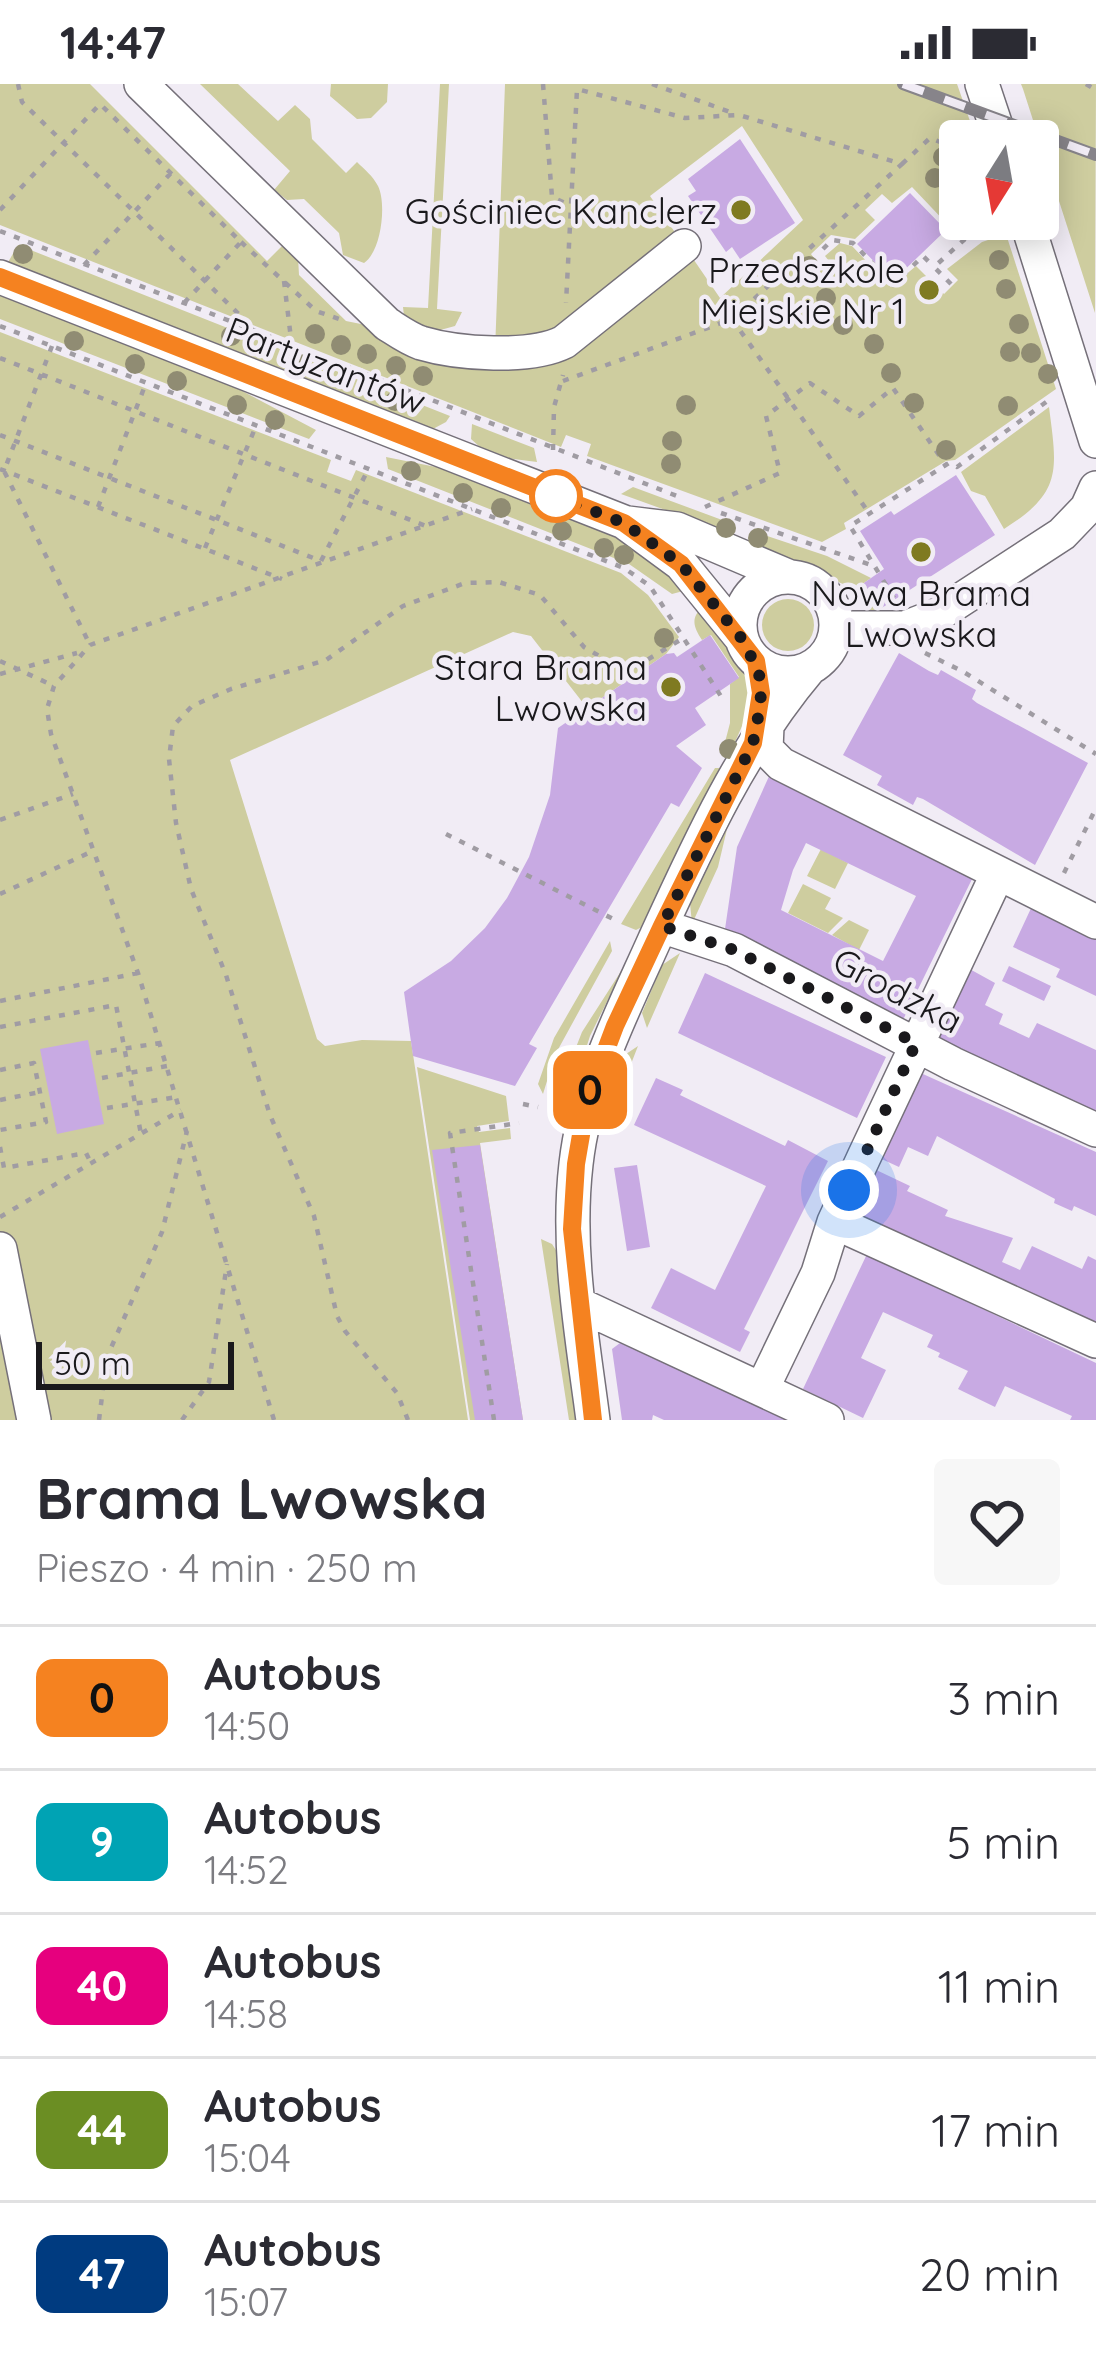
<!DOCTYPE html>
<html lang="pl">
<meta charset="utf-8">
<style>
body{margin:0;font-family:Quicksand,sans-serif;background:#f7f7f7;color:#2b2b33;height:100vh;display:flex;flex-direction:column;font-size:45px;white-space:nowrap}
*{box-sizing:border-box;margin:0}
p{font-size:39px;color:#7c7c81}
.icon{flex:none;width:66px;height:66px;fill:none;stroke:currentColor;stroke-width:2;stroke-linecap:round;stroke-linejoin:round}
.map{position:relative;height:1336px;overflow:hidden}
.drawer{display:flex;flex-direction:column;background:#fff;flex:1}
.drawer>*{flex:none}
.badge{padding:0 24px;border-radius:18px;font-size:42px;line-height:78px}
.needle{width:78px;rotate:191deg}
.fabs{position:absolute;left:939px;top:36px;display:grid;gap:24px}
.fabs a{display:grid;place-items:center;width:120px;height:120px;border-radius:12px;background:#fff;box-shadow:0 6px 30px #0003;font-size:60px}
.scale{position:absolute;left:36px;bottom:30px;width:198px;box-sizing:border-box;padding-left:12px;border:6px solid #1a191c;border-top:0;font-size:33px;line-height:42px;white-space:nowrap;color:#1a191c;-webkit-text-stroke:9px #f1ecf5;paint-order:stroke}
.you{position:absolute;width:60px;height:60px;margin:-30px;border:9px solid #fff;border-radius:50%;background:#1a73e8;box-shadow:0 0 0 18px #1a73e833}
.map>.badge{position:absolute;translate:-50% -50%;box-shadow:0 0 0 6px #fff}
.round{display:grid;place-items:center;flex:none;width:126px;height:126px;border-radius:12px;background:#f7f7f7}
.headline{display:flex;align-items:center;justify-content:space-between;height:204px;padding:0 36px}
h1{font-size:57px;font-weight:700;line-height:90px}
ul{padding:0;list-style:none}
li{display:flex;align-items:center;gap:36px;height:144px;padding:0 36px;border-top:3px solid #e1e1e2}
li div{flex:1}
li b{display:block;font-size:45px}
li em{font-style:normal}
li .badge{min-width:132px;font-weight:700;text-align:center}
.status{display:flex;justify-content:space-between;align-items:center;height:84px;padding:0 60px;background:#fff;direction:ltr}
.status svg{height:33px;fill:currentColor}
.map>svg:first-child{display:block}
.green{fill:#cecd9f;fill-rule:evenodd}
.building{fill:#c8aae3;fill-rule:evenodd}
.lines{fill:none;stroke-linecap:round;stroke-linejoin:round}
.minor-casing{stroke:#757079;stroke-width:36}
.path{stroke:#a09ca3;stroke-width:4.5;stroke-dasharray:6 9;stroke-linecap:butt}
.minor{stroke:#fff;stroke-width:33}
.rail-casing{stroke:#87848a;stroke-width:12}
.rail{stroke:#f1ecf5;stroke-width:8;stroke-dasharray:22;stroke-linecap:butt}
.tree{fill:#908c73}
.line-casing{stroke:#fff;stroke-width:27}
.line{stroke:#f58220;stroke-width:18}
.walk{stroke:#1a191c;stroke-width:12;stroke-dasharray:0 21.6}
.poi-dot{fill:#7f7a21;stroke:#f1ecf5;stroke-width:4.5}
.stop-dot{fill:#fff;stroke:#f58220;stroke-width:6}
.labels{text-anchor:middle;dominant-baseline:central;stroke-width:9;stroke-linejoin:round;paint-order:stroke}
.poi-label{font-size:36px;fill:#1a191c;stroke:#f1ecf5;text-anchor:end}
.street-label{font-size:36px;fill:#1a191c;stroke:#f1ecf5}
</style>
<div class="status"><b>14:47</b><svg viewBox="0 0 49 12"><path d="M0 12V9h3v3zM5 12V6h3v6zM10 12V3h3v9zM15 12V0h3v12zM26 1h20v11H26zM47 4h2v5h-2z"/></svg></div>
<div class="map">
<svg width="1096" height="1336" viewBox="0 0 1096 1336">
<rect width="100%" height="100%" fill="#f1ecf5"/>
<!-- green -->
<path class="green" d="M0,0H90L267,177L284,160L298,173L299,191L346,237L495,267L505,0H957L977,57H960V135H979L950,143L912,103L892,119L882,110L865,126L875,136L855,155L831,151L811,170L821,184L829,177L825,172L840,159L852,162L891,203L916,182L944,210L958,196L947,185L982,158L1006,150L1056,305L955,376L946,377L844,439L846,445L822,458L587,372L591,360L566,351L561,363L0,141ZM742,42L803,136L720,214L650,112Z
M200,0H238L278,37L295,21L310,35L312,55L346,89L357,78C364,85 373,92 378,102C387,120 381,168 364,179L343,171L339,149L304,115L287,116L274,106L290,87Z
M331,0H388L387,18L371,34L357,35L330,12Z
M440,0H449L437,225L462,228L455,242L433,248L404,232L403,223L428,224Z
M1021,0H1096L1095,229L1023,5Z
M18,161L450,332L446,338L431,346L7,180Z
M0,210L227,299L316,346L309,355L0,235Z
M0,248L331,376L327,388L351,397L356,386L621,489L648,511L679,553L666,570L587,624L531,552L513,548L230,676L317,955L325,962L362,956L411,957L468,1336H0Z
M1049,323C1057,386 1063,408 1004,445L985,412L971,407L961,388Z
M472,340L534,364L537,378L490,372L471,355Z
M386,373L446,385L627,456L687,506L672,510L629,480L388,385Z
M633,403L733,440L729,449L621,410Z
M761,450L827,472L871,494L861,501L877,527L870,526L845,501L751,458Z
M762 541a26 26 0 1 1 52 0a26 26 0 1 1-52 0Z
M702,524C747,586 768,595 729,670L724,662L730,639V600L739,593L711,551L702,556C694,544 690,534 702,524Z
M715,684H722L644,842L636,846L621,840Z
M727,745L718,783L692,840L690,819Z
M821,765L848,779L835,805L807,792Z
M803,800L831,814L825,825L843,834L828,849L788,829Z
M849,836L869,846L859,866L832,851Z
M610,857L612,867L555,971L543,1010L538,1000L554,954Z
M680,869L647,944L642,929L662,881Z
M625,881L590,952L569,1017L556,1014L582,948Z
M638,962L615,1021L604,1024L623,972Z
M417,983L506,1012L509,1037L477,1042L479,1048L510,1044L511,1055L480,1059L523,1336H470Z
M541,1155L552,1160L559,1171L578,1336H569Z"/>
<!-- building -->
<path class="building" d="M740,55L795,139L740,175L732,163L726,168L688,112L696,107L688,95Z
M910,109L946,146L893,197L857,160Z
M956,391L995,451L877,527L861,501L884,485L860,447L891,427L894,431Z
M710,551L739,594L695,624L706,641L676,662L702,684L679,723L671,719L529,960L537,964L515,1002L413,972L404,908L451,877L485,844L507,814L529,773L550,711L558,644L666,570L674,569L677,573Z
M899,569L929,587L938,591L941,586L976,606L972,615L977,619L1088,679L1035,781L923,715L917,713L913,721L877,701L882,692L843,671Z
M771,688L974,791L901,940L725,845L737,763ZM806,759L916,812L883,877L781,826L793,786Z
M1033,820L1096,849V912L1056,893L1060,885L1013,863Z
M1009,882L1051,902L1044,917L1002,897Z
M966,883L995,899L985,921L1003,930L999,940L1029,954L1037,939L1096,966V1031L932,954Z
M705,889L886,973L857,1034L678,949Z
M88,956L104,1040L57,1050L40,965Z
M914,986L1096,1068V1132L1074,1122L1072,1127L1054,1119L1055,1115L937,1052L928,1072L908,1063L899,1083L875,1072Z
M656,994L683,1006L680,1011L785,1062L788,1056L828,1077L744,1245L750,1248L740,1268L651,1224L671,1184L715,1206L766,1102L634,1041Z
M480,1061L523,1336H475L432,1066Z
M637,1081L650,1163L627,1167L614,1084Z
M870,1083L910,1102L907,1107L948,1126L945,1132L1013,1154L1002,1178L1020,1186L1032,1162L1082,1185L1088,1172L1096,1176V1248L846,1134Z
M867,1170L1096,1279V1336H1070L1072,1332L1005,1302L995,1323L958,1305L968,1287L938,1273L940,1269L927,1263L933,1251L883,1228L861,1274L886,1286L863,1334L803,1305Z
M620,1259L791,1336H664L653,1331L652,1336H622L612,1265Z"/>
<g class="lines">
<!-- minor casing -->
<g class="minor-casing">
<path id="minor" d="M141,0L387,240C398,247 409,255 421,259C458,270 530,275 564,258L684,162
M982,0L1001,57
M1026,135L1096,357
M0,193L624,438L681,480L742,555
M628,439L677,445L790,493
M740 541a48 48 0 1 1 96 0a48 48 0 1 1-96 0Z
M836,544H905L936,532L1062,450L1087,424L1096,404
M767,642L766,665L781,680L1096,838
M661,842L734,866L953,980L1096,1046
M834,1138L1096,1257
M0,1165L34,1336
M578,1220L827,1336
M762,1305L818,1189L834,1138L864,1073L997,791
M593,1336C582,1251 566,1166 576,1080C585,999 622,929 655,855C698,761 742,664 809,585"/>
</g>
<!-- path -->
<path class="path" d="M18,0L22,18L255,246
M543,0L552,113L569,121
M652,0L733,29
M1086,0L1096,6
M902,80L930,54L960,66
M0,126L100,20L241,158L183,220
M0,147L682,414
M241,158L316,227L339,235
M823,165L832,156L853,159L893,201L923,172L934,183
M84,181L171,89
M284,197L292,263
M951,200L934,183L965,155L998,142
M732,235L869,429
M0,242L624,484L650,502L724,617
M52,262L4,387L90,561
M0,274L426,442
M563,297L732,235L902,80L739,31L685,34L577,5L566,219
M0,351L321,477L369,384
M553,366L554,323L563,291
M0,385L282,495
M98,423L146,299
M705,423L780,389L766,332L810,299L859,332L893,304L945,380
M721,429L874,482
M205,464L256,342
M894,514L850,442L949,379L957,383L1053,313
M925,569L962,587L1096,670
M0,577L54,602
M0,590L77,569
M0,736L73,710
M446,750L617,837
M1064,789L1096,724
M0,810L95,766
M0,917L138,889
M0,943L116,921L141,1050
M96,969L160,959
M0,986L34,979L46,1038L0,1046
M102,994L167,982
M0,1016L40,1008
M523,1020L538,1023
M107,1024L177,1013
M0,1063L4,1084L86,1069L90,1077
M0,1133L181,1026
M99,1336L107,1273L162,1148L187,1047
M182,1336L209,1298L227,1180
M274,1336L138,889L51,650L47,625L54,602L90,561L472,425
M408,1336L397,1309L345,1247L337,1232L314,1132L270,1031L226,891L191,805L176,739L169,675L173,642L192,622L231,605L326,576L403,522L465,499L499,498L540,511L584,563L611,579L637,582L685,553
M494,1336L450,1049L519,1039"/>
<!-- minor -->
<use href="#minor" class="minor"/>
<!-- rail casing -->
<g class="rail-casing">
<path id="rail" d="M903,0L1096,71"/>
</g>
<!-- rail -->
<use href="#rail" class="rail"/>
</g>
<!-- trees -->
<g class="tree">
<circle cx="943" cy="73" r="10"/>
<circle cx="935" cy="94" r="10"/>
<circle cx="23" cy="170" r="10"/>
<circle cx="999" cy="176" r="10"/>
<circle cx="809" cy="182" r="10"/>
<circle cx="1006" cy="205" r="10"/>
<circle cx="930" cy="206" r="10"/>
<circle cx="826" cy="214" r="10"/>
<circle cx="1019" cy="240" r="10"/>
<circle cx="843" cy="241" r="10"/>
<circle cx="315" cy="250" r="10"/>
<circle cx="231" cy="252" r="10"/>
<circle cx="74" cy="257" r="10"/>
<circle cx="874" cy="260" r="10"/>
<circle cx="341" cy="261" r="10"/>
<circle cx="1010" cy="268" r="10"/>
<circle cx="1031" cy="269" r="10"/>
<circle cx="367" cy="270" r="10"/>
<circle cx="135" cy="280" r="10"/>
<circle cx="300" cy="280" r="10"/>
<circle cx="396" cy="282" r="10"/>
<circle cx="891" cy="289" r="10"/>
<circle cx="1048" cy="290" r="10"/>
<circle cx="423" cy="292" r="10"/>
<circle cx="177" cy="297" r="10"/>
<circle cx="395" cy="317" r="10"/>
<circle cx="914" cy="319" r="10"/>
<circle cx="237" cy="321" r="10"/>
<circle cx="686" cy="321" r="10"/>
<circle cx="1008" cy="322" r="10"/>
<circle cx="275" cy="336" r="10"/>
<circle cx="672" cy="357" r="10"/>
<circle cx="946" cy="366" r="10"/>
<circle cx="671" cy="380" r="10"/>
<circle cx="411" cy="387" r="10"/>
<circle cx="463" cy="409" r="10"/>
<circle cx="501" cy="424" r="10"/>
<circle cx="726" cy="444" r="10"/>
<circle cx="562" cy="447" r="10"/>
<circle cx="758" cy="454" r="10"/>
<circle cx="604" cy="464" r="10"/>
<circle cx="624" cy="471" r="10"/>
<circle cx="664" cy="554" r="10"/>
<circle cx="729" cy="665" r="10"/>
</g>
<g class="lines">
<!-- line casing -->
<g class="line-casing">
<path id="line" d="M0,193L624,439L681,480L756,577L761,609L753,659L662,842L615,942L587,1016L576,1080L572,1145L593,1336"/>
</g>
<!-- line -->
<use href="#line" class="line"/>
<!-- walk -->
<path class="walk" d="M556,412L624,439L681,480L742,555L759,588L761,618L753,659L662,842L734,866L916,959L849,1106"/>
</g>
<!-- markers -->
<g class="poi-dot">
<circle cx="741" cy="126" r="12"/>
<circle cx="929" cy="206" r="12"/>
<circle cx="921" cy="468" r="12"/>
<circle cx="671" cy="603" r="12"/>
</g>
<circle class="stop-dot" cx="556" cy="412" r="24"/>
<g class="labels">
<!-- poi labels -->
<g class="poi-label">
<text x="717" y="126">Gościniec Kanclerz</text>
<text x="905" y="185">Przedszkole<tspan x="905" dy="41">Miejskie Nr 1</tspan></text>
<text x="921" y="508" text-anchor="middle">Nowa Brama<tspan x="921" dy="41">Lwowska</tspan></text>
<text x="647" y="582">Stara Brama<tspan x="647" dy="41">Lwowska</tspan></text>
</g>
<!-- street labels -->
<g class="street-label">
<text transform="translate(326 281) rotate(21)">Partyzantów</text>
<text transform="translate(898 906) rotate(28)">Grodzka</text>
</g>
</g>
</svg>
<div class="fabs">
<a><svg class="needle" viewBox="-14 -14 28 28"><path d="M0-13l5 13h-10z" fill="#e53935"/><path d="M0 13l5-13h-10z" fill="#7c7c81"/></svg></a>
</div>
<div class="scale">50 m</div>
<div class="you" style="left:849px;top:1106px"></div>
<b class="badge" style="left:590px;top:1006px;background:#f58220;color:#111">0</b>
</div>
<section class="drawer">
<div class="headline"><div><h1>Brama Lwowska</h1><p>Pieszo · 4 min · 250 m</p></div><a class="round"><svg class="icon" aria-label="heart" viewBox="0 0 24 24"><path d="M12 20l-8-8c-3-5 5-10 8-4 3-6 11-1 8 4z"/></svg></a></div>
<ul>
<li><span class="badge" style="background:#f58220;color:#111">0</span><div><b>Autobus</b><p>14:50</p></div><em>3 min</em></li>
<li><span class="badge" style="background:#00a3b4;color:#fff">9</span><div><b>Autobus</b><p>14:52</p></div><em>5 min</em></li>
<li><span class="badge" style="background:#e6007e;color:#fff">40</span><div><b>Autobus</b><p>14:58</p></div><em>11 min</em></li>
<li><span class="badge" style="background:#6b8e23;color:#fff">44</span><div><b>Autobus</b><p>15:04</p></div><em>17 min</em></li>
<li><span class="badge" style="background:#003b80;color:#fff">47</span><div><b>Autobus</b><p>15:07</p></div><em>20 min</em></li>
</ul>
</section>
